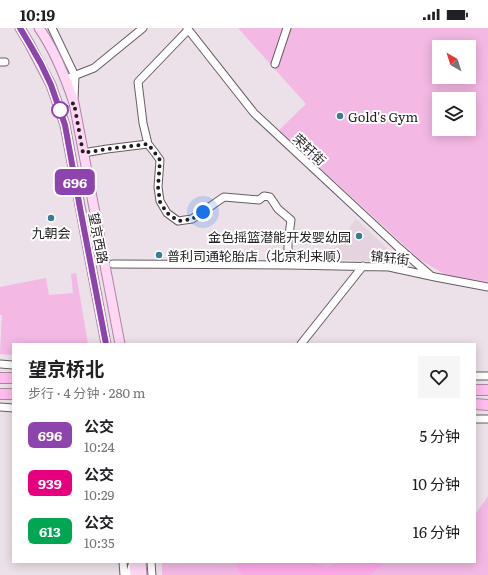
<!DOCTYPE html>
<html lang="zh">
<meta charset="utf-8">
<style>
body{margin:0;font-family:Literata,"Noto Sans SC",serif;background:#f6f6f6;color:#202124;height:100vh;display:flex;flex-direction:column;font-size:15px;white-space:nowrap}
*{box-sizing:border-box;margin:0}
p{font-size:13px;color:#757577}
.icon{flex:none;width:22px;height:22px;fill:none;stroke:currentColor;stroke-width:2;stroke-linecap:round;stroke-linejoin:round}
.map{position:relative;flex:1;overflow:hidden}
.details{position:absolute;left:12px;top:315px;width:464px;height:220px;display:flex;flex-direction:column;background:#fff;border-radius:0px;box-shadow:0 2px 10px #0003}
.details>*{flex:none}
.badge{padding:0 8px;border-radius:6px;font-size:14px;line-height:26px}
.needle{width:26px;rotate:321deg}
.controls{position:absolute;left:432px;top:12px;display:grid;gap:8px}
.controls a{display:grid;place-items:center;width:44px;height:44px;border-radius:0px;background:#fff;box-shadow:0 2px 10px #0003;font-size:20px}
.you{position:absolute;width:20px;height:20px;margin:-10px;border:3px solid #fff;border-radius:50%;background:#1a73e8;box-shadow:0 0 0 6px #1a73e833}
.map>.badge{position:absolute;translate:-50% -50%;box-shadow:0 0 0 2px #fff}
.round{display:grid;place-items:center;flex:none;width:42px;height:42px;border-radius:0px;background:#f6f6f6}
.head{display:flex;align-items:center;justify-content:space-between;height:68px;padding:0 16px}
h1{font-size:19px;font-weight:700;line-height:30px}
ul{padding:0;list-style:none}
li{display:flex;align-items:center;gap:12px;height:48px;padding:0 16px}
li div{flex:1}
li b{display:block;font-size:15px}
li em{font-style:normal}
li .badge{min-width:44px;font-weight:700;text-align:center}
.status{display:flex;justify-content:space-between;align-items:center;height:28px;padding:0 20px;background:#fff;direction:ltr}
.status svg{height:11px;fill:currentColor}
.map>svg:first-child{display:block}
.built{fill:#e6d3e0}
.green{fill:#f4b8e4;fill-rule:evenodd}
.water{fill:#fea8e9}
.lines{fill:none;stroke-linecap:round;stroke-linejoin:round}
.minor-casing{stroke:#675d64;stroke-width:9}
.major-casing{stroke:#b085a5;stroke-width:11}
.highway-casing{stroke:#b085a5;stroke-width:12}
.minor{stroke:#fff;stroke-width:7}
.major{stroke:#fed7f4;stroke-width:9}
.highway{stroke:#febded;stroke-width:10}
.line-casing{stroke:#fff;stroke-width:9}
.line{stroke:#8e44ad;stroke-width:6}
.walk{stroke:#201c1f;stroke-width:4;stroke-dasharray:0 7.2}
.stop-dot{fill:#fff;stroke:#8e44ad;stroke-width:2}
.poi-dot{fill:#397e8c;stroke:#fff;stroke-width:1.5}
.labels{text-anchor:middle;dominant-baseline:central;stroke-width:4;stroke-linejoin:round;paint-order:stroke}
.poi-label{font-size:13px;fill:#201c1f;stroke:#fff;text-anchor:start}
.street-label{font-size:13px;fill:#201c1f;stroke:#fff}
</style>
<div class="status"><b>10:19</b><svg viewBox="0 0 49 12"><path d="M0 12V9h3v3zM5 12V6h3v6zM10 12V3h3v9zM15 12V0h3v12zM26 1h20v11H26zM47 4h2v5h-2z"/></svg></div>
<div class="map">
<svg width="488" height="547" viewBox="0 0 488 547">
<rect width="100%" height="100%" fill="#ece0e9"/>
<!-- built -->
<path class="built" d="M356,191L391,224L386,234L326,231Z"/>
<!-- green -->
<path class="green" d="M238,0H488V254L446,247L419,231L279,102L306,76ZM439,19H469V49H439ZM439,71H469V101H439Z
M76,245L88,316H13V327L0,326L2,287H0V259L46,250L49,267L73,265L71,246Z
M488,468V547H162V534H475V487Z"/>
<!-- water -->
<path class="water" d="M236,534H313L326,540L338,534H380L381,538L370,547H242L238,543Z"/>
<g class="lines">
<!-- minor casing -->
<g class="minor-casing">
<path id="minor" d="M52,0L75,48L74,71
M187,0L254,85L399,220L430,247
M188,2L138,54L143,95L148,116L155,125L160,132L158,159L160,173L167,185L178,193L192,191L224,169L259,172L264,168L270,169L278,181L291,192L288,214V237
M0,34H5
M275,36L287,0
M66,51L94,40L143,0
M83,125L107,121L148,116
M113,236L288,237L389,239L435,249L488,259
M397,241L401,229L399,220
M301,316L363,238
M0,336L13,337
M475,348H488
M0,379L13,380
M475,391H488
M123,534L124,547
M151,534L152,547
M129,547L133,534"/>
</g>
<!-- major casing -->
<g class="major-casing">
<path id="major" d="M20,0L29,15L51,57L65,97L91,237L106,316
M39,0C55,23 65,48 74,75L120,316
M134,534L135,547
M141,534L142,547"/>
</g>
<!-- highway casing -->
<g class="highway-casing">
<path id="highway" d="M0,350H13
M475,362H488
M0,366H13
M475,376L488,377"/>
</g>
<!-- minor -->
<use href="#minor" class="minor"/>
<!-- major -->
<use href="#major" class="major"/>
<!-- highway -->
<use href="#highway" class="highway"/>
</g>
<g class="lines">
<!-- line casing -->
<g class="line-casing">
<path id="line" d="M20,0L29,15L41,36L51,57L65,97L80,180L106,316"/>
</g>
<!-- line -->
<use href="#line" class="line"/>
<!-- walk -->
<path class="walk" d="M60,82L74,75L83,125L107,121L148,116L155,125L160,132L158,159L160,174L167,185L178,193L192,191L203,184"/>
</g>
<!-- markers -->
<circle class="stop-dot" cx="60" cy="82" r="8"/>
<g class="poi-dot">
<circle cx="340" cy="88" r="4"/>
<circle cx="51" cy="190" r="4"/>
<circle cx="359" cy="208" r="4"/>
<circle cx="159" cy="227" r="4"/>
</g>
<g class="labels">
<!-- poi labels -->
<g class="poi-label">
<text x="348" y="88">Gold's Gym</text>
<text x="51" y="204" text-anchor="middle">九朝会</text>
<text x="351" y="208" text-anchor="end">金色摇篮潜能开发婴幼园</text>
<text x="167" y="227">普利司通轮胎店（北京利来顺）</text>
</g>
<!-- street labels -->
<g class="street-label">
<text transform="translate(310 121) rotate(43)">荣轩街</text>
<text transform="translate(99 210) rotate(79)">望京西路</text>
<text transform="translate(390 229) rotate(6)">锦轩街</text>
</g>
</g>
</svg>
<div class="controls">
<a><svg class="needle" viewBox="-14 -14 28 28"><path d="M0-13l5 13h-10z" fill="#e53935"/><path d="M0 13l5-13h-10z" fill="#757577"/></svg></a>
<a><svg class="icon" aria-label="layers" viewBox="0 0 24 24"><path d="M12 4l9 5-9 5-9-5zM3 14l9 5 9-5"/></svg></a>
</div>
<div class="you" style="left:203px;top:184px"></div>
<b class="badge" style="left:75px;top:154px;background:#8e44ad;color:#fff">696</b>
<section class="details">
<div class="head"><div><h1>望京桥北</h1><p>步行 · 4 分钟 · 280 m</p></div><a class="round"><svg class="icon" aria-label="heart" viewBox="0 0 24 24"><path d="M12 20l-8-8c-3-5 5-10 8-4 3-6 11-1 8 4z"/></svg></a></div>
<ul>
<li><span class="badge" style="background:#8e44ad;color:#fff">696</span><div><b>公交</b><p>10:24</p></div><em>5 分钟</em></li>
<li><span class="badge" style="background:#e6007e;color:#fff">939</span><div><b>公交</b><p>10:29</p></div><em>10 分钟</em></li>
<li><span class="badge" style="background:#00a651;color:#fff">613</span><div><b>公交</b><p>10:35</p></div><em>16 分钟</em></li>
</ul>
</section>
</div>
